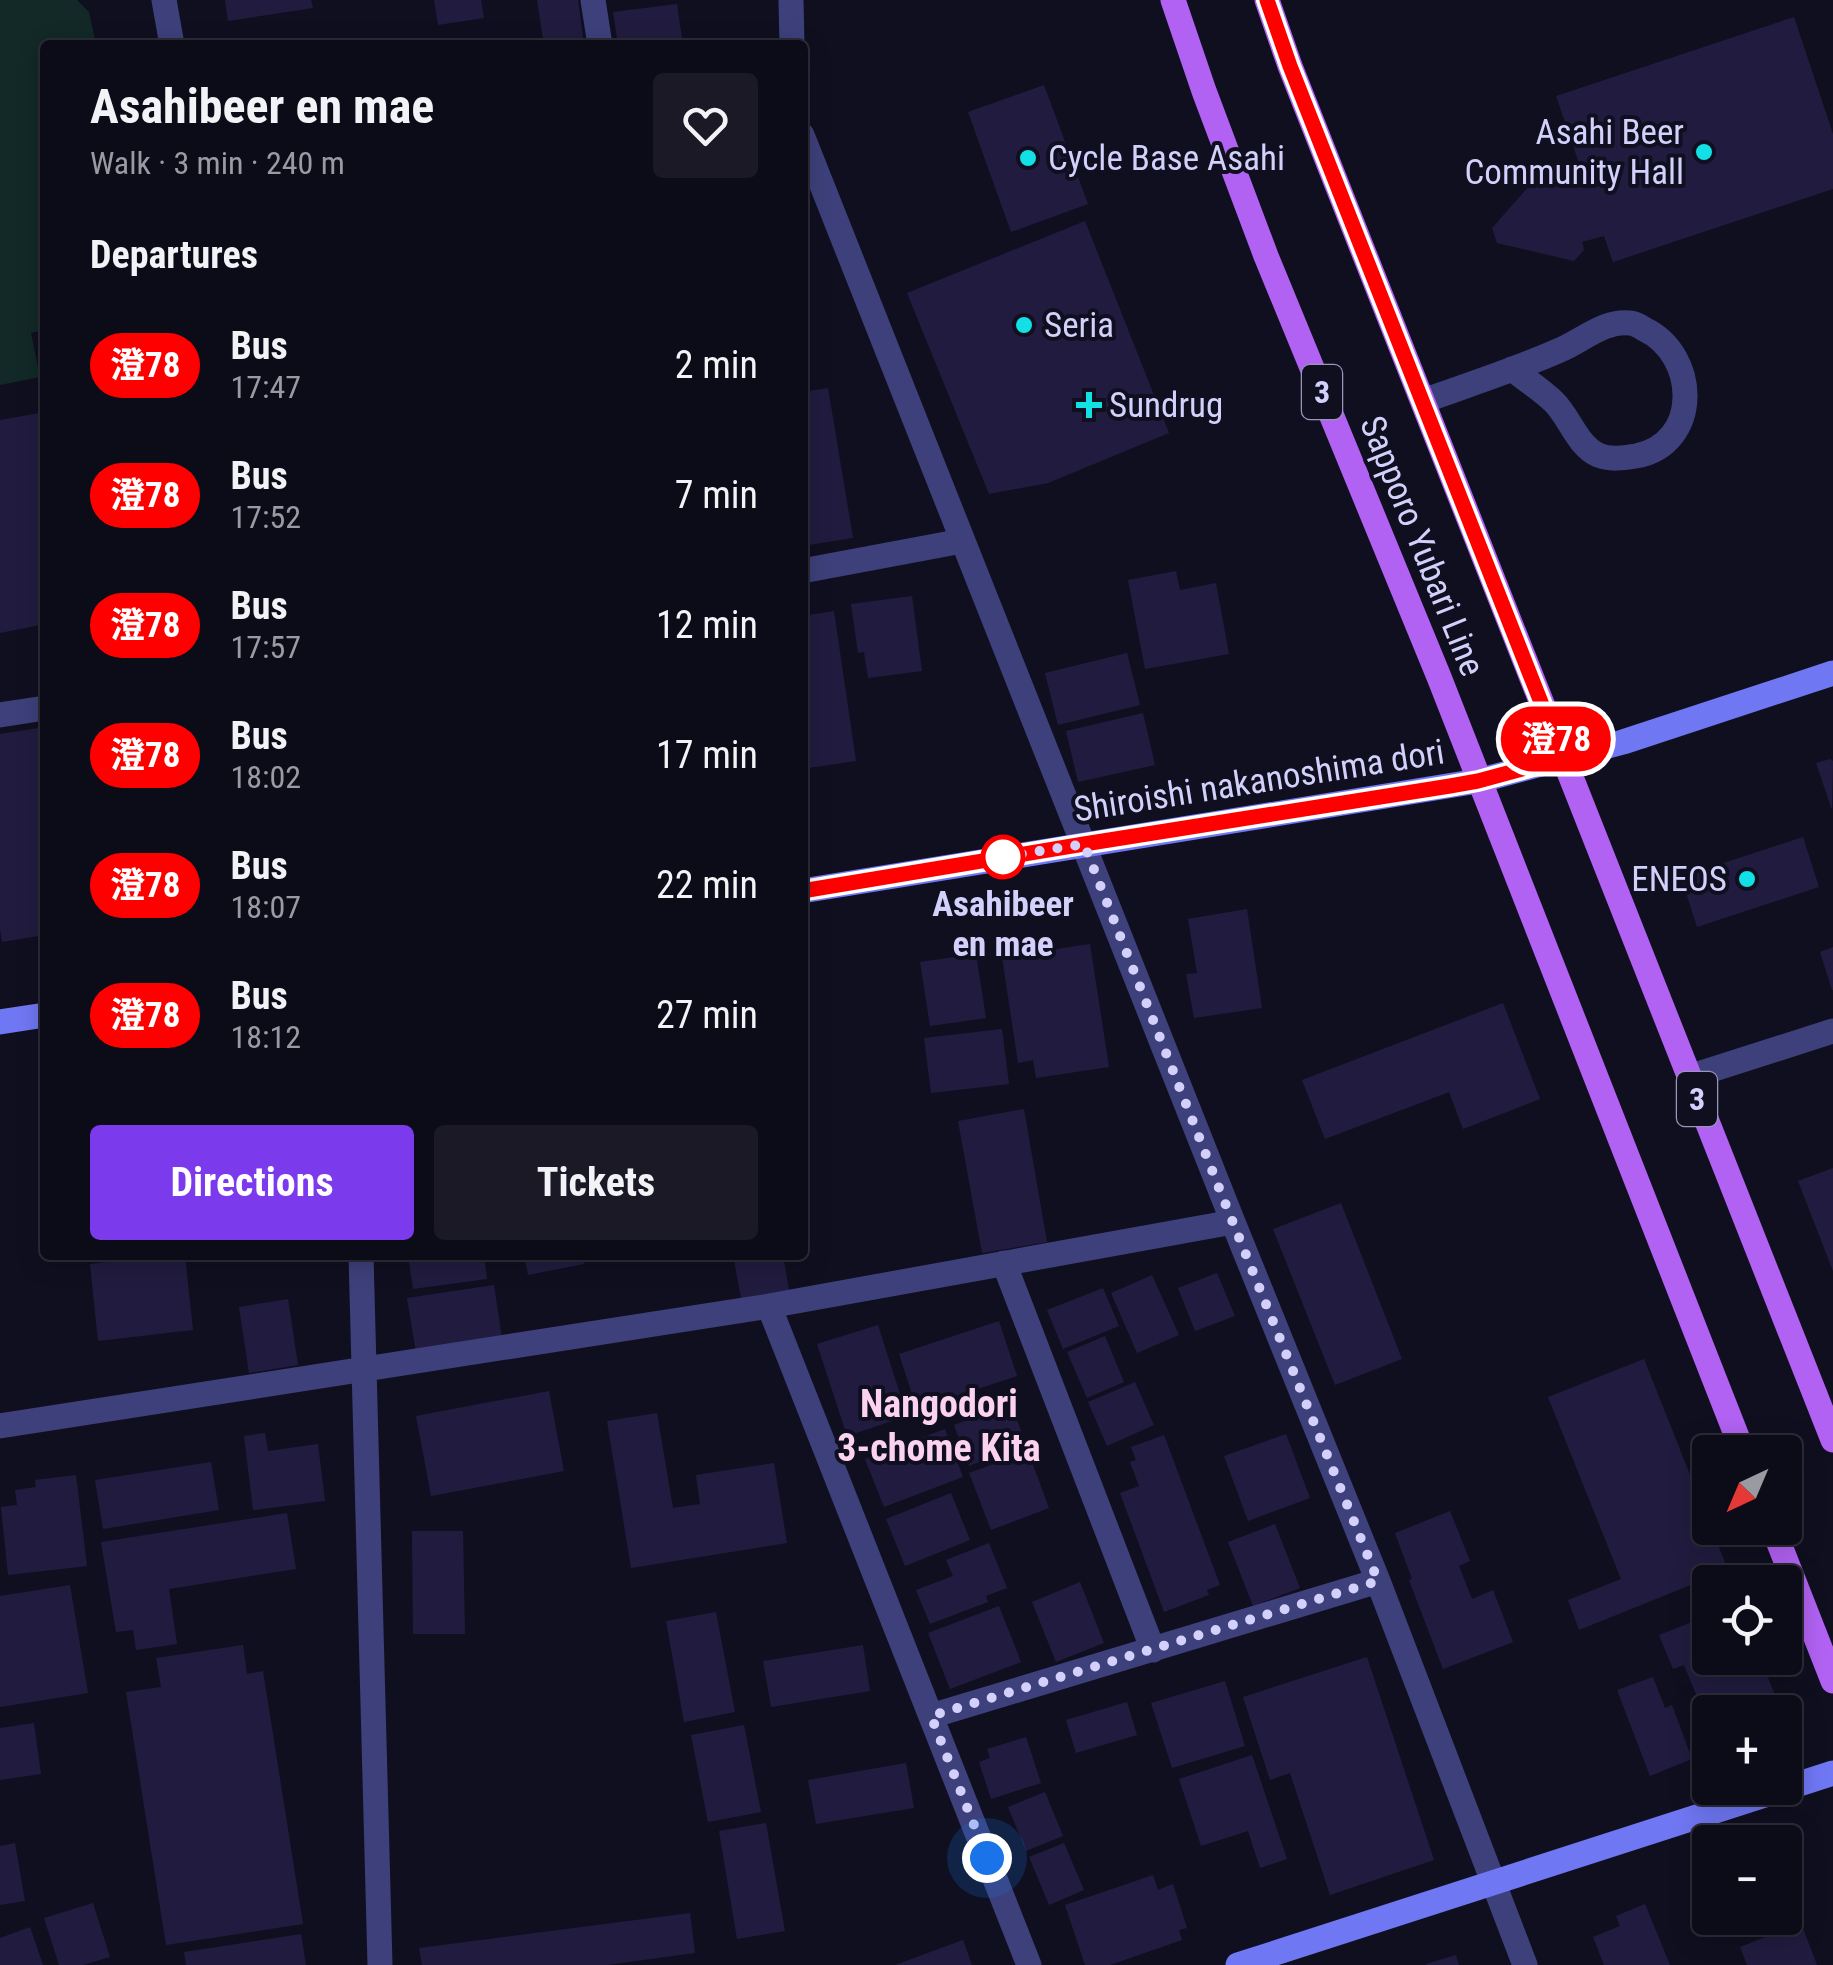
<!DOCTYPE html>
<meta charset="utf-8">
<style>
body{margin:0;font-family:"Roboto Condensed","Noto Sans JP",sans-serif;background:#1a1925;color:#f1f3f6;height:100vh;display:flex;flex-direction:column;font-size:38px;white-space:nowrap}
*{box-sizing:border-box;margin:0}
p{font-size:32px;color:#9a9ba2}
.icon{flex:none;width:55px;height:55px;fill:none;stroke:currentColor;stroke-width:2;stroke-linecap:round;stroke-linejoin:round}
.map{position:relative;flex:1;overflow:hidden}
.side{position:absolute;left:40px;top:40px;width:768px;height:1220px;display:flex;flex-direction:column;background:#0c0b18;border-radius:10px;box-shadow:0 5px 25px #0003,0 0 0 2px #2c2b37}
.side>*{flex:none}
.badge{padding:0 20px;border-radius:32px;font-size:35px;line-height:65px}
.needle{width:65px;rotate:224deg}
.buttons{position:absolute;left:1692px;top:1435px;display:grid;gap:20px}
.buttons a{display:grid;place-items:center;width:110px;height:110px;border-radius:10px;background:#0c0b18;box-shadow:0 5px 25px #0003,0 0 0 2px #2c2b37;font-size:50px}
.you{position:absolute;width:50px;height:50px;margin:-25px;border:8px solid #fff;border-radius:50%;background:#1a73e8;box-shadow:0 0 0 15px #1a73e833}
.map>.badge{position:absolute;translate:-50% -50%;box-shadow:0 0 0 5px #fff}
h2{padding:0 50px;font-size:38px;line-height:90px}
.round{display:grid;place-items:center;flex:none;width:105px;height:105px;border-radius:10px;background:#1a1925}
.summary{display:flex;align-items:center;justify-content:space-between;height:170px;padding:0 50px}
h1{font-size:48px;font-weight:700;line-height:75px}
.action{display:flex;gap:20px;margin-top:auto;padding:20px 50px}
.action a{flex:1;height:115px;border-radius:10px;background:#7c3aed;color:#fff;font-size:40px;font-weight:700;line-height:115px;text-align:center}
.action a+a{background:#1a1925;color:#f1f3f6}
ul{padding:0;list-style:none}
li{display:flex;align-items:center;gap:30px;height:130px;padding:0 50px}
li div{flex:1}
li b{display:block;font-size:38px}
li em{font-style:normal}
li .badge{min-width:110px;font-weight:700;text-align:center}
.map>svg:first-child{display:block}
.green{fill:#122927}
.building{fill:#211c3f}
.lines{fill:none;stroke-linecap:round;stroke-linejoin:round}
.lane{stroke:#3e407b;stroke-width:25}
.street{stroke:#3e407b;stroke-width:25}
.secondary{stroke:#7077f3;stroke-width:25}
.primary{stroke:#b162f2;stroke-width:25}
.line-casing{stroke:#fff;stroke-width:22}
.line{stroke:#f00;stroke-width:15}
.walk{stroke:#d3d1fb;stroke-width:10;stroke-dasharray:0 18}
.poi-dot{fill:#13e0e5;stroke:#100f20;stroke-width:4}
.stop-dot{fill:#fff;stroke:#f00;stroke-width:5}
.labels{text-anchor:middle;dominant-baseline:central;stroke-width:8;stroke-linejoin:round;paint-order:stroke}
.shield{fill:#100f20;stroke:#9897b9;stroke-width:2.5}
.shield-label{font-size:32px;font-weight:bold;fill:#d3d1fb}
.poi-label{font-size:35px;fill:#d3d1fb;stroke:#100f20;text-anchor:start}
.street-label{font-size:35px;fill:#d3d1fb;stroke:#100f20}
.stop-label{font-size:35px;font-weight:bold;fill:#d3d1fb;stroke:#100f20}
.neighbourhood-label{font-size:38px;font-weight:bold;fill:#fbd3f0;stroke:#100f20}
</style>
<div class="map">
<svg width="1833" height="1965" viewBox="0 0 1833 1965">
<rect width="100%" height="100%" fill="#100f20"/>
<!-- green -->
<path class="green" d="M0,0H77L89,12L96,45H45V330L31,333L40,377L0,385Z"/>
<!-- building -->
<path class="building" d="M225,0H311L313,8L228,21Z
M434,0H481L484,18L438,25Z
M537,0H578L584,45H544Z
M677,4L683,45H618L613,12Z
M1794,17L1833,134V189L1613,262L1604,236L1582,242L1584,250L1574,261L1497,243L1492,228L1544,169L1557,171L1561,183L1583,175L1556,96Z
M1044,85L1088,204L1011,232L968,112Z
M1085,221L1169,433L1048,483L989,494L907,293Z
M828,388L853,538L802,546V392Z
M45,412V624L0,633V420Z
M1176,571L1180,590L1216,583L1229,654L1145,669L1128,580Z
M912,596L922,671L868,678L864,652L858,653L851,604Z
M834,611L856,761L802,769V616Z
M1127,653L1140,705L1058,725L1045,673Z
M1143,713L1155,765L1078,782L1066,731Z
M45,727V935L2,942L0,929V734Z
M1830,759L1833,761L1832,810L1816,763Z
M1803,837L1819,887L1697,927L1681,877Z
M1247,909L1262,1008L1194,1018L1186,974L1197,973L1188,919Z
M1090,944L1109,1067L1036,1078L1033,1060L1018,1063L1002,957Z
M1833,947V990H1832L1820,952Z
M976,954L986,1018L930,1026L920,962Z
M1503,1003L1540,1099L1463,1129L1449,1092L1325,1139L1302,1080Z
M1002,1029L1009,1084L931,1093L924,1038Z
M1024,1109L1047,1242L982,1253L958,1121Z
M1833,1168V1271L1798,1181Z
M1341,1203L1402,1359L1335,1385L1273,1229Z
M115,1255H185L193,1330L98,1341L90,1264L116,1261Z
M408,1255H484L487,1279L413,1289Z
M524,1255H582L584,1264L528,1275Z
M733,1255H783L789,1290L741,1298Z
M1217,1273L1235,1316L1195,1331L1178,1288Z
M1152,1275L1179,1335L1137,1353L1111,1293Z
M494,1285L502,1339L416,1352L407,1298Z
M1103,1288L1119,1326L1063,1349L1047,1310Z
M288,1299L298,1365L249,1373L239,1307Z
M999,1321L1017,1376L917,1409L899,1354Z
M878,1325L907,1416L847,1436L817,1344Z
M1105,1336L1124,1382L1087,1398L1067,1352Z
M1644,1359L1728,1570L1579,1630L1568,1600L1621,1579L1548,1397Z
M1135,1382L1154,1425L1107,1446L1088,1402Z
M549,1391L564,1471L431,1496L416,1416Z
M1011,1404L1026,1444L969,1466L954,1425Z
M657,1413L673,1508L700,1504L696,1475L774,1463L787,1543L631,1568L607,1421Z
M945,1429L963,1477L884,1507L865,1459Z
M265,1433L268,1451L318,1444L325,1501L253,1510L244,1436Z
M1286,1434L1310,1498L1248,1521L1224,1456Z
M1164,1435L1220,1585L1207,1590L1209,1595L1164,1612L1120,1493L1139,1486L1130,1462L1136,1460L1131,1447Z
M1028,1451L1049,1508L991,1530L969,1473Z
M211,1462L219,1510L103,1529L95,1480Z
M76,1475L87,1566L8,1575L1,1507L17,1505L15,1490L36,1487L35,1480Z
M951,1493L970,1540L905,1566L886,1519Z
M1450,1511L1470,1561L1459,1566L1472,1599L1493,1590L1513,1642L1443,1669L1409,1580L1412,1579L1395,1533Z
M287,1513L296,1569L169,1589L177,1644L136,1650L133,1630L116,1632L101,1542Z
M1275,1524L1300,1588L1253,1606L1228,1542Z
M412,1531H463L465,1634H413Z
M989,1543L1007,1588L986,1596L988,1602L930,1624L916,1590L953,1576L946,1560Z
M1080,1582L1104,1643L1056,1662L1032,1602Z
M70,1585L88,1693L0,1707V1596Z
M999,1606L1021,1662L950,1689L928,1633Z
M716,1612L735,1712L684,1722L666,1621Z
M1710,1615V1658H1760L1782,1712H1710V1761L1696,1725L1707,1721L1684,1665L1673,1669L1659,1635Z
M243,1645L247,1674L263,1671L303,1924L166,1945L126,1692L161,1687L156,1658Z
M863,1645L870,1691L771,1707L763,1661Z
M1367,1657L1434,1860L1330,1895L1290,1773L1270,1780L1243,1697Z
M1653,1677L1665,1708L1672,1705L1692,1759L1650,1776L1617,1690Z
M1225,1681L1245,1746L1172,1768L1151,1703Z
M1127,1702L1137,1735L1076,1753L1066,1720Z
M34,1723L41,1774L0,1780V1728Z
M744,1725L761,1812L708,1822L691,1735Z
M1026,1737L1041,1783L991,1799L979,1762L990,1758L987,1749Z
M1252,1755L1287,1859L1260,1868L1248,1831L1201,1846L1179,1779Z
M906,1763L914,1808L816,1824L808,1780Z
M1045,1792L1063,1836L1026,1851L1008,1807Z
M766,1823L785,1931L737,1939L719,1831Z
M15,1843L25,1901L0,1905V1846Z
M1064,1843L1084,1890L1049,1905L1029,1857Z
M1153,1875L1158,1890L1173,1884L1187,1928L1179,1930L1182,1940L1110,1965H1085L1065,1905Z
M93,1903L110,1957L83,1965H59L44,1918Z
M1645,1904L1670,1965H1604L1593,1937L1620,1926L1616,1916Z
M690,1913L695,1953L607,1965H422L419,1948Z
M1801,1923L1817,1965H1747L1740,1947Z
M30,1927L43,1965H0V1938Z
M301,1934L306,1965H186L184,1952Z
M963,1940L972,1965H895Z
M1456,1955L1459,1965H1427L1426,1964Z"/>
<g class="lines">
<!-- lane -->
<path class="lane" d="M593,0L600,45
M1423,401C1468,385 1515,370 1560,350C1582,341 1604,320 1630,323C1634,323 1641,327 1644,329C1699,355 1701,444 1636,456C1623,458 1610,460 1598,455C1577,445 1570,418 1554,402C1542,390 1526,380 1512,369"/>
<!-- street -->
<path class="street" d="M164,0L172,45
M791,0L792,45
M802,135L1233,1222L1378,1581L1525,1965
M802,571L962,541
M0,715L45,708
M1689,1077L1833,1031
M361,1255L380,1965
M1004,1263L1153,1650
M769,1306L1029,1965
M0,1426L769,1306L1233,1222
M931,1716L1378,1581"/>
<!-- secondary -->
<path class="secondary" d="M802,891L1478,781L1623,742L1833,673
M0,1022L45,1015
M1238,1965L1833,1773"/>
<!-- primary -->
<path class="primary" d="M1173,0L1204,91L1266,256L1439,677L1743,1452
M1267,0L1290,66L1833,1440
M1773,1528L1833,1681"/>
</g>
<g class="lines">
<!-- line casing -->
<g class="line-casing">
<path id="line" d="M802,891L1084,844L1450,786L1478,781L1563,758L1290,66L1267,0"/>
</g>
<!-- line -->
<use href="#line" class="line"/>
<!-- walk -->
<path class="walk" d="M987,1858L931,1716L1378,1581L1219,1188L1084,844L1003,857"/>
</g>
<!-- markers -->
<g class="poi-dot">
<circle cx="1704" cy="152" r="10"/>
<circle cx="1028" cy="158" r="10"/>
<circle cx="1024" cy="325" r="10"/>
<path d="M1084 390h10v10h10v10h-10v10h-10v-10h-10v-10h10z"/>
<circle cx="1747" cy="879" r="10"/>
</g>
<circle class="stop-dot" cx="1003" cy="857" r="20"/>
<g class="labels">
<!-- shield labels -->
<g class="shield">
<rect x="1302" y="365" width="40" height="54" rx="8"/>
<rect x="1677" y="1072" width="40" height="54" rx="8"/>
</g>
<g class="shield-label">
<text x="1322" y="392">3</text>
<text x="1697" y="1099">3</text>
</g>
<!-- poi labels -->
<g class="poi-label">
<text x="1684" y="132" text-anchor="end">Asahi Beer<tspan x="1684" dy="40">Community Hall</tspan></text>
<text x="1048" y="158">Cycle Base Asahi</text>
<text x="1044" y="325">Seria</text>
<text x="1109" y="405">Sundrug</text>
<text x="1727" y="879" text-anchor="end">ENEOS</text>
</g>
<!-- street labels -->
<g class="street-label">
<text transform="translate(1422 546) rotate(68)">Sapporo Yubari Line</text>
<text transform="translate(1259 781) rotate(-9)">Shiroishi nakanoshima dori</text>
</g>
<!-- stop labels -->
<g class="stop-label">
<text x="1003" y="904">Asahibeer<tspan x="1003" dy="40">en mae</tspan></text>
</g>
<!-- neighbourhood labels -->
<g class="neighbourhood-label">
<text x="939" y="1404">Nangodori<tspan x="939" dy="44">3-chome Kita</tspan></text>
</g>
</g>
</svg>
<div class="buttons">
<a><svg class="needle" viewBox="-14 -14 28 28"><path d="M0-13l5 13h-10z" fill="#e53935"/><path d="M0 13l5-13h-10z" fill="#9a9ba2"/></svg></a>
<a><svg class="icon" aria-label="locate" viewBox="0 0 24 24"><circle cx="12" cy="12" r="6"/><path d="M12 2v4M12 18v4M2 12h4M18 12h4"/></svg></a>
<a>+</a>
<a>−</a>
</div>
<div class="you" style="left:987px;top:1858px"></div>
<b class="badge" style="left:1556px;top:739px;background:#f00;color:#fff">澄78</b>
<section class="side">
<div class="summary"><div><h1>Asahibeer en mae</h1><p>Walk · 3 min · 240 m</p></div><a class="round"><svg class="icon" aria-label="heart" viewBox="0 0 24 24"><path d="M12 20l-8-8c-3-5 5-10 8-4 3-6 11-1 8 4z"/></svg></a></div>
<h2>Departures</h2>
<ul>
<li><span class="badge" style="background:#f00;color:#fff">澄78</span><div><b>Bus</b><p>17:47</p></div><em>2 min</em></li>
<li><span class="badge" style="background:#f00;color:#fff">澄78</span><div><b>Bus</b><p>17:52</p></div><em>7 min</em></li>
<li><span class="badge" style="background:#f00;color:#fff">澄78</span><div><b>Bus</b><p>17:57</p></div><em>12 min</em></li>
<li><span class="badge" style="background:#f00;color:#fff">澄78</span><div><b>Bus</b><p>18:02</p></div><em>17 min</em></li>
<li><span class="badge" style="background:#f00;color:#fff">澄78</span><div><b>Bus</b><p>18:07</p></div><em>22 min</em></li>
<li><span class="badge" style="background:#f00;color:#fff">澄78</span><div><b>Bus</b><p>18:12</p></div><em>27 min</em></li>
</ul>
<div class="action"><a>Directions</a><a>Tickets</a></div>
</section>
</div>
